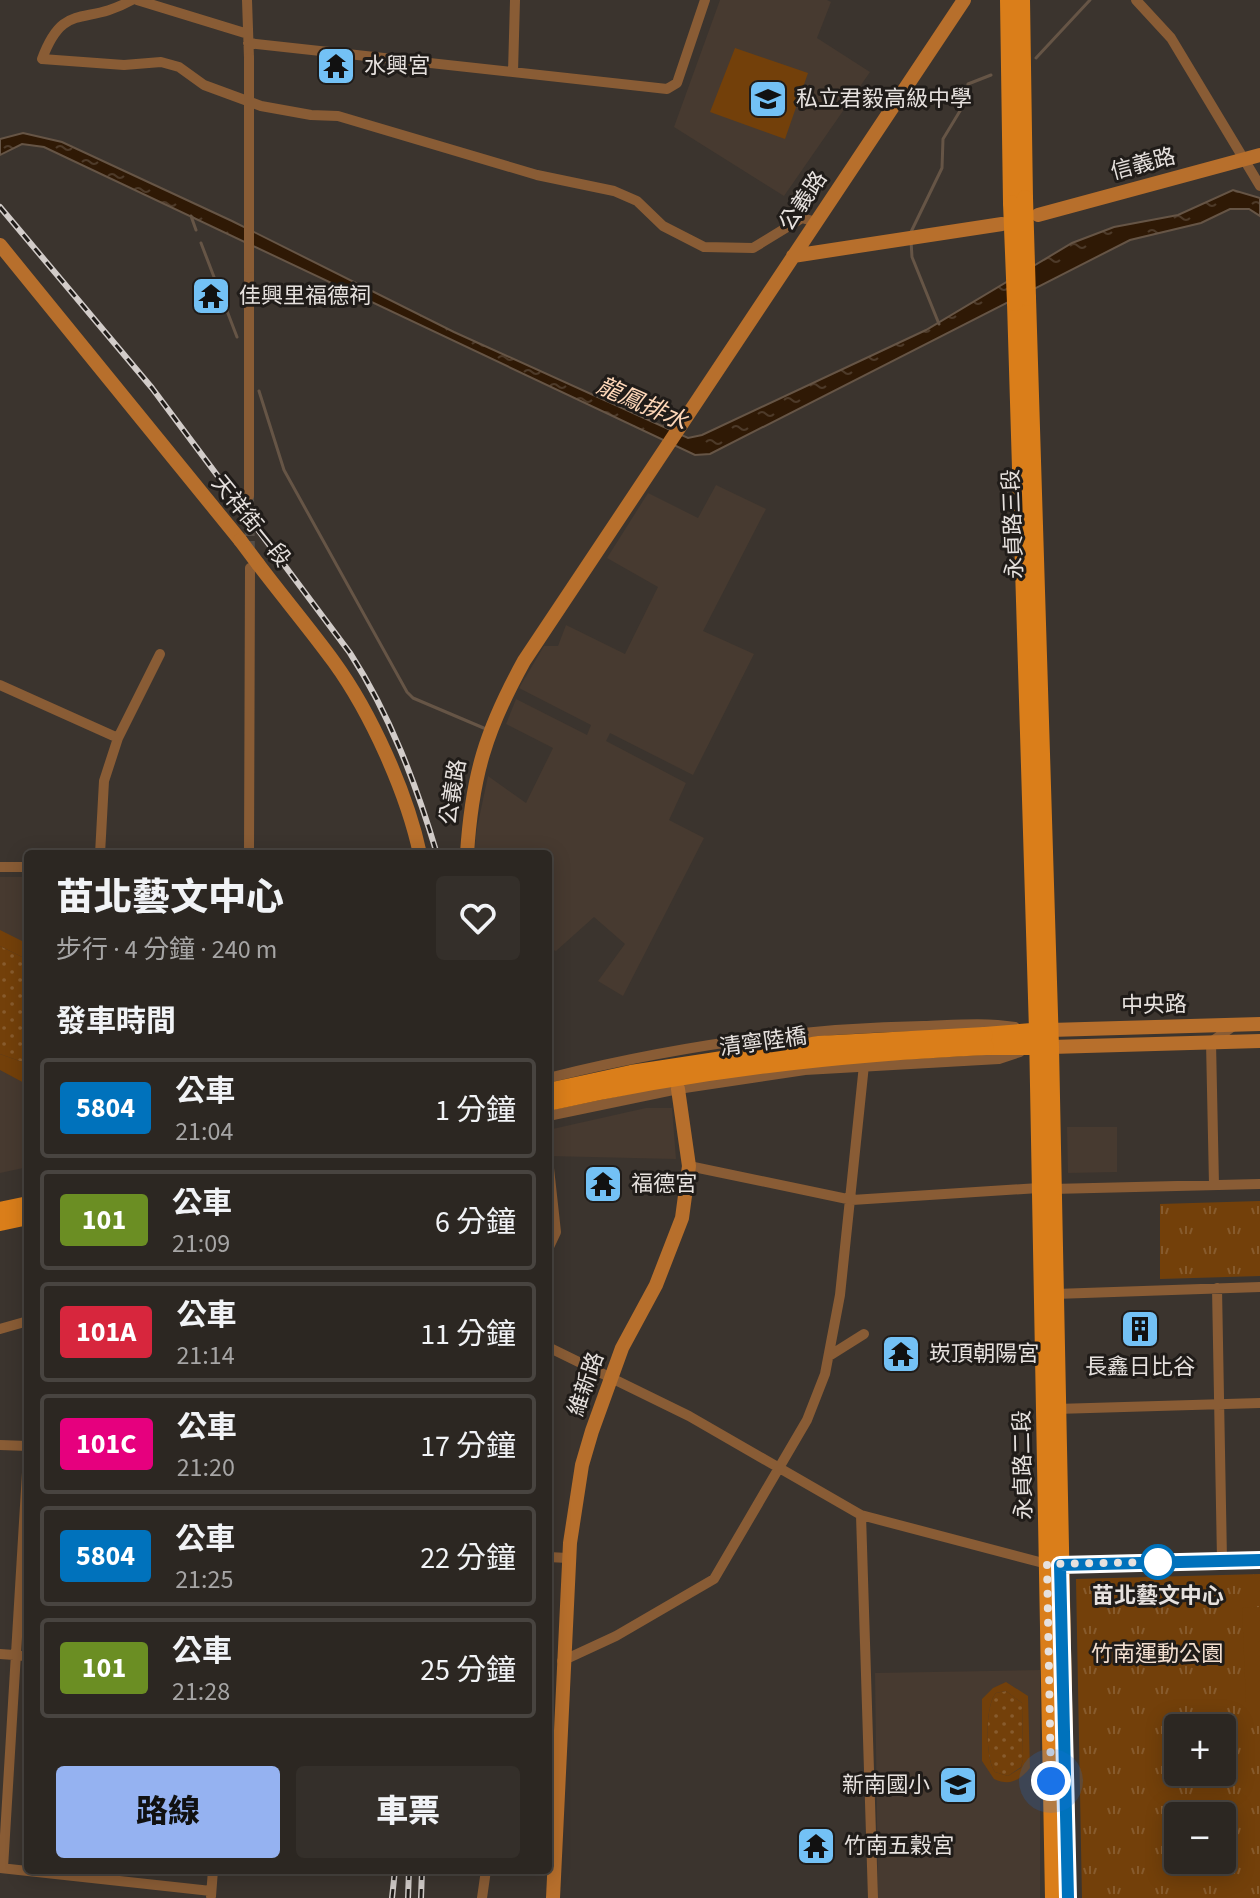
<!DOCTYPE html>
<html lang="zh-TW">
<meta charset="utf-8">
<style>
body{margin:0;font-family:"Source Sans 3","Noto Sans TC",sans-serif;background:#342f2a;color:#f1f3f6;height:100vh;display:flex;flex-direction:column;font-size:30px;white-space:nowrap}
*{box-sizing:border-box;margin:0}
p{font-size:26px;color:#a6a5a5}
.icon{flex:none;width:44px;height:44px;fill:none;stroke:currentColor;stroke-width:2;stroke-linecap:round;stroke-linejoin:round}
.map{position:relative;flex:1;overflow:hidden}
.drawer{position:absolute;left:24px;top:850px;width:528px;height:1024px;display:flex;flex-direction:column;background:#2c2722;border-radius:8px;box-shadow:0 4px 20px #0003,0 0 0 2px #484440}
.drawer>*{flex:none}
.badge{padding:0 16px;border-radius:6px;font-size:28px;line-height:52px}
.fabs{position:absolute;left:1164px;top:1714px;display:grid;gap:16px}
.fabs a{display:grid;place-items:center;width:72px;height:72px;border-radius:8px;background:#2c2722;box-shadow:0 4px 20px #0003,0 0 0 2px #484440;font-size:40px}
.you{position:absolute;width:40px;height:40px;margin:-20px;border:6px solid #fff;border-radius:50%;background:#1a73e8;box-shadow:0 0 0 12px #1a73e833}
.map>.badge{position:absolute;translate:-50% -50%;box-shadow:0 0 0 4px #fff}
h2{padding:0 32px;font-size:30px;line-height:72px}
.round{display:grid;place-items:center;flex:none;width:84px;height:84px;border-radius:8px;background:#342f2a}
.headline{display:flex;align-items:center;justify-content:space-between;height:136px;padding:0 32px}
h1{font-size:38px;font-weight:800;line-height:60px}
.button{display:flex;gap:16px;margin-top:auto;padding:16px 32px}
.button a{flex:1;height:92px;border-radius:8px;background:#95b2f1;color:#111;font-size:32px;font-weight:800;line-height:92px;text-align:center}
.button a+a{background:#342f2a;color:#f1f3f6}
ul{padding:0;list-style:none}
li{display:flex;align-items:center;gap:24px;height:100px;margin:0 16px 12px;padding:0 16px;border:4px solid #484440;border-radius:8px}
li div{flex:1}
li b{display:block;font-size:30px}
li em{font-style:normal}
li .badge{min-width:88px;font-weight:700;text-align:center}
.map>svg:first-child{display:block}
.built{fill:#473a30}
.grass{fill:url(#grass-dots)}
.park{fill:url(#park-tufts);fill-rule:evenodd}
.pitch{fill:#73400a;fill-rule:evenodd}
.water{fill:url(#water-ripples);stroke:#665546;stroke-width:2}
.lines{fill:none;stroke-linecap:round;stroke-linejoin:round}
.stream{stroke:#665546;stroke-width:3}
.street-tunnel{stroke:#554e48;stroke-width:10;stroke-dasharray:10 5;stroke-linecap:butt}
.street{stroke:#895c35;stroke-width:10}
.secondary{stroke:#b76f2c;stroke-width:14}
.primary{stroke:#da7e1a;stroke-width:16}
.rail-casing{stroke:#d2ccc9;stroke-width:6}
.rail{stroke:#201c19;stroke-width:3;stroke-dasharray:9;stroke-linecap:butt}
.street-bridge{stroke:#895c35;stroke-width:10}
.secondary-bridge{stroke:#b76f2c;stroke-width:14}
.primary-bridge{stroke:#da7e1a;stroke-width:16}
.line-casing{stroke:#fff;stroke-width:18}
.line{stroke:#0072bc;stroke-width:12}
.walk{stroke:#e6e1de;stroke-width:8;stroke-dasharray:0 14.4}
.stop-dot{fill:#fff;stroke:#0072bc;stroke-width:4}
.labels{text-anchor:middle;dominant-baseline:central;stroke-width:6;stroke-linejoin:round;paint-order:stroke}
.poi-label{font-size:22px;fill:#e6e1de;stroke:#201c19;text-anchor:start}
.street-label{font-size:22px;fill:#e6e1de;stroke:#201c19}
.stop-label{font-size:22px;font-weight:bold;fill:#e6e1de;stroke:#201c19}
.park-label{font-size:22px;fill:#f3dfd0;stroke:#201c19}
.water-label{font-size:24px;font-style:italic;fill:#fed7b8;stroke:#201c19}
</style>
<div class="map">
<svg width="1260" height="1898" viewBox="0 0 1260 1898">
<defs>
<pattern id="grass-dots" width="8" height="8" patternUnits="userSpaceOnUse" patternTransform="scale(2)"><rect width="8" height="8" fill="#73400a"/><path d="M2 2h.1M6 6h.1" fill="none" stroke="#875b2d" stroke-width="1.8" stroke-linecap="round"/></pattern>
<pattern id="park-tufts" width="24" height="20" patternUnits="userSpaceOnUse" patternTransform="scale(2)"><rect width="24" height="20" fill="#73400a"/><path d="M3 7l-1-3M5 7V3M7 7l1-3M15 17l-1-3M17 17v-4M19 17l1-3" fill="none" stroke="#875b2d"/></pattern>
<pattern id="water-ripples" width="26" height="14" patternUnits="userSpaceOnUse" patternTransform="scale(2)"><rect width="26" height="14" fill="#2f1905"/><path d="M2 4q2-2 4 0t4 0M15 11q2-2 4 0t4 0" fill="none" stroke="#4d3a29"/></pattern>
</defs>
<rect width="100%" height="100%" fill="#3b342e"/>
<!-- built -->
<path class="built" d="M720,0H827L831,2L817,38L870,72L784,196L674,127Z
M716,485L766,509L703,631L754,654L693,775L610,733L606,741L686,783L669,820L704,838L623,996L598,981L625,944L594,917L556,951L548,948V854H474L477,828L488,776L526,803L553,748L506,724L516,699L587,735L591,725L519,688L544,646H558L566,625L625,654L658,587L607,558L648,493L698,518Z
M0,877H28V1167L0,1173Z
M646,1108H672L676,1159L548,1156V1130Z
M1067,1127H1117V1172L1068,1173Z
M1040,1670V1898H878L875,1673Z"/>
<!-- grass -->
<path class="grass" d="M0,946L28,960V1064L0,1054Z
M1006,1691L1022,1703L1023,1759L1021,1767L1008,1776L995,1772C985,1760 985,1704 996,1693Z"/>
<!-- park -->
<path class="park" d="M1260,1201V1276L1160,1279V1204Z
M1260,1574V1898H1082L1076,1579ZM1178,1728H1222V1772H1178ZM1178,1816H1222V1860H1178Z"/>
<!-- pitch -->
<path class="pitch" d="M735,48L808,73L785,139L710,112Z
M0,930L28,944V960L0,946Z
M0,1054L28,1064V1085L0,1070Z
M1260,1607V1702H1246L1242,1608Z
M1006,1682L1028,1696L1030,1768C1019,1781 1010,1786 994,1779L982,1761V1699L993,1688ZM1006,1691L1022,1703L1023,1759L1021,1768L1008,1776L995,1772C985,1760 985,1704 996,1693Z"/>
<!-- water -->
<path class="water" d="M23,133L62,142L232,221L454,332L688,438L702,435L926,330L1072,243L1114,227L1178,215L1233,190L1260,198V216L1249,209H1230L1201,223L1130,240L710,454L695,455L44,147L22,144L0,155V139Z"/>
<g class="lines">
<!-- stream -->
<path class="stream" d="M1036,58L1090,0
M191,216L196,230
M910,234L942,168L943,139L966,101L968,84L991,75
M911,241L912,257L939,324
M201,243L237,337
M259,391L284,470L407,692L413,698L486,729"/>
<!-- street-tunnel -->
<path class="street-tunnel" d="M249,496L250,554"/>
<!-- street -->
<path class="street" d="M132,0C84,27 64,0 42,59L124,65L161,62L179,67L204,85L261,106L311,115L338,116L537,175L614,191L637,201L663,226L704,247L753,248L802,218L816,222
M137,0L248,34
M247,0L249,58
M1136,0L1171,38L1260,186
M248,43L667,89L677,83L705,0
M513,72L515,0
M249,268V496
M0,685L118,738
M100,854L104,781L118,738L160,654
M249,854L250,568
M0,867H28
M548,1078C669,1048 798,1028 923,1026C954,1025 984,1022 1015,1027
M548,1116L678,1089L805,1070L999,1059L1020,1052
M689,1166L852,1200L1039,1188
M1214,1185L1211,1042L1235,1025
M1052,1189L1260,1184
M548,1249L556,1232L548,1159
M1217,1288L1222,1560
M1055,1294L1260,1287
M0,1329L28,1321
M548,1347L689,1416L861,1515L1047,1564
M829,1356L864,1334
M1056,1409L1260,1403
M0,1445L28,1446
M861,1515L873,1898
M548,1557L568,1558
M0,1654L28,1656
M562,1661L616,1636L714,1579L807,1420L825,1374L840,1295L864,1065
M0,1868L211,1891
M3,1868L28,1456
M211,1896L213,1870
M482,1898L486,1870"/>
<!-- secondary -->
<path class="secondary" d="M1038,215L1260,155
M0,245L240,540
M793,256L1002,224
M258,564C283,597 310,629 334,662C371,713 407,793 420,854
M467,854C472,775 486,730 524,661L964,0
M1050,1030L1260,1024
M1051,1047L1260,1041
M1052,1564L1260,1560
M553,1898L570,1543L582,1465L592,1431L622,1348L656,1285L682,1218L689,1166L678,1089"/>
<!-- primary -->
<path class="primary" d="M1008,0L1011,203
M1022,0L1025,198
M1028,298L1051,1047L1068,1898
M1015,303L1037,1031L1053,1898
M985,1035L1044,1030
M986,1047H1045
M0,1210L28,1204
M0,1223L28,1217"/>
<!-- rail casing -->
<g class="rail-casing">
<path id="rail" d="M0,207L152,388L350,653C390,715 416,784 437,854
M392,1898L395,1870
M408,1898L409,1870
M421,1898L422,1870"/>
</g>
<!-- rail -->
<use href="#rail" class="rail"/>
<!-- street-bridge -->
<path class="street-bridge" d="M249,58V268"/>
<!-- secondary-bridge -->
<path class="secondary-bridge" d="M240,540L258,564"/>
<!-- primary-bridge -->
<path class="primary-bridge" d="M1025,198L1028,298
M1011,203L1015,303
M548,1091L631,1073L819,1044L985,1035
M548,1103C696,1070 836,1054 986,1047"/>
</g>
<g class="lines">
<!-- line casing -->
<g class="line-casing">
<path id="line" d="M1068,1898L1060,1565L1260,1560"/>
</g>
<!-- line -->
<use href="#line" class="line"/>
<!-- walk -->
<path class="walk" d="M1051,1781L1047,1564L1158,1562"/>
</g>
<!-- icons -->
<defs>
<g id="temple-square" transform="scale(2)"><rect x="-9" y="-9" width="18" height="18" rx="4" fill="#73c1f5" stroke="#201c19"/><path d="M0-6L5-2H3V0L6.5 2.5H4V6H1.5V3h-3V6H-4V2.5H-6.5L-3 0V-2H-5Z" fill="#111"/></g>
<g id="school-square" transform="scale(2)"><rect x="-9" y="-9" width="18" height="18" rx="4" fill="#73c1f5" stroke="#201c19"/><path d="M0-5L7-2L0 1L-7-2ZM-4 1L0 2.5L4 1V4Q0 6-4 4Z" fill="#111"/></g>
<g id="building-square" transform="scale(2)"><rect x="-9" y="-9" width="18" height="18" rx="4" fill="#73c1f5" stroke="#201c19"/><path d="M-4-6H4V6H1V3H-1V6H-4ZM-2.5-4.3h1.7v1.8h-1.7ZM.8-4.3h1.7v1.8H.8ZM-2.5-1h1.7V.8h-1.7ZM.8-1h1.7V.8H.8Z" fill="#111"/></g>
</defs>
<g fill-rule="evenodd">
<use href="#temple-square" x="336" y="66"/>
<use href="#school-square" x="768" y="99"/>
<use href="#temple-square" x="211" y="296"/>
<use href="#temple-square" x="603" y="1184"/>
<use href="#building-square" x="1140" y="1329"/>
<use href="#temple-square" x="901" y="1354"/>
<use href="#school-square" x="958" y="1785"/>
<use href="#temple-square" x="816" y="1846"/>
</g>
<!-- markers -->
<circle class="stop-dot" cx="1158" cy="1562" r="16"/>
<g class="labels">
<!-- poi labels -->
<g class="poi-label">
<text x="364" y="66">水興宮</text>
<text x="796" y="99">私立君毅高級中學</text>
<text x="239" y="296">佳興里福德祠</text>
<text x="631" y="1184">福德宮</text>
<text x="929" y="1354">崁頂朝陽宮</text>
<text x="1140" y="1367" text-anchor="middle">長鑫日比谷</text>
<text x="930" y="1785" text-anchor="end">新南國小</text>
<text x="844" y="1846">竹南五穀宮</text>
</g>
<!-- street labels -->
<g class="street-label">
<text transform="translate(1143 164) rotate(-15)">信義路</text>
<text transform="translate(803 201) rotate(-56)">公義路</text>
<text transform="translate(251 521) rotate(51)">天祥街一段</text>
<text transform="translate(1013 524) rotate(-92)">永貞路三段</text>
<text transform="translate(453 792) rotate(-81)">公義路</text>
<text transform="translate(1154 1005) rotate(-1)">中央路</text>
<text transform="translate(763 1042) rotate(-8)">清寧陸橋</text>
<text transform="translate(586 1384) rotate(-71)">維新路</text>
<text transform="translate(1023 1465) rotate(-91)">永貞路二段</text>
</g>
<!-- stop labels -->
<g class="stop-label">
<text x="1158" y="1596">苗北藝文中心</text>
</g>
<!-- park labels -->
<g class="park-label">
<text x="1157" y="1654">竹南運動公園</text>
</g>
<!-- water labels -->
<g class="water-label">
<text transform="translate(642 404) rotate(24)">龍鳳排水</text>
</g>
</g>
</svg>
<div class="fabs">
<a>+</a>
<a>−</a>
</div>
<div class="you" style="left:1051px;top:1781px"></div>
<section class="drawer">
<div class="headline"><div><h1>苗北藝文中心</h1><p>步行 · 4 分鐘 · 240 m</p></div><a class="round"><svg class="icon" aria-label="heart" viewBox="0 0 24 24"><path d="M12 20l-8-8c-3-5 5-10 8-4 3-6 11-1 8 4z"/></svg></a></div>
<h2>發車時間</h2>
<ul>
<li><span class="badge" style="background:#0072bc;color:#fff">5804</span><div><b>公車</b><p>21:04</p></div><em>1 分鐘</em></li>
<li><span class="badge" style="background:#6b8e23;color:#fff">101</span><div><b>公車</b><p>21:09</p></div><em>6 分鐘</em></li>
<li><span class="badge" style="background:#d7263d;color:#fff">101A</span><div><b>公車</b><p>21:14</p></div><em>11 分鐘</em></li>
<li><span class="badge" style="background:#e6007e;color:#fff">101C</span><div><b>公車</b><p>21:20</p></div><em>17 分鐘</em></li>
<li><span class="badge" style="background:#0072bc;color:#fff">5804</span><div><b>公車</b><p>21:25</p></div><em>22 分鐘</em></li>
<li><span class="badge" style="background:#6b8e23;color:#fff">101</span><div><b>公車</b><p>21:28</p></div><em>25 分鐘</em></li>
</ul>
<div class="button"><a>路線</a><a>車票</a></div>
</section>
</div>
